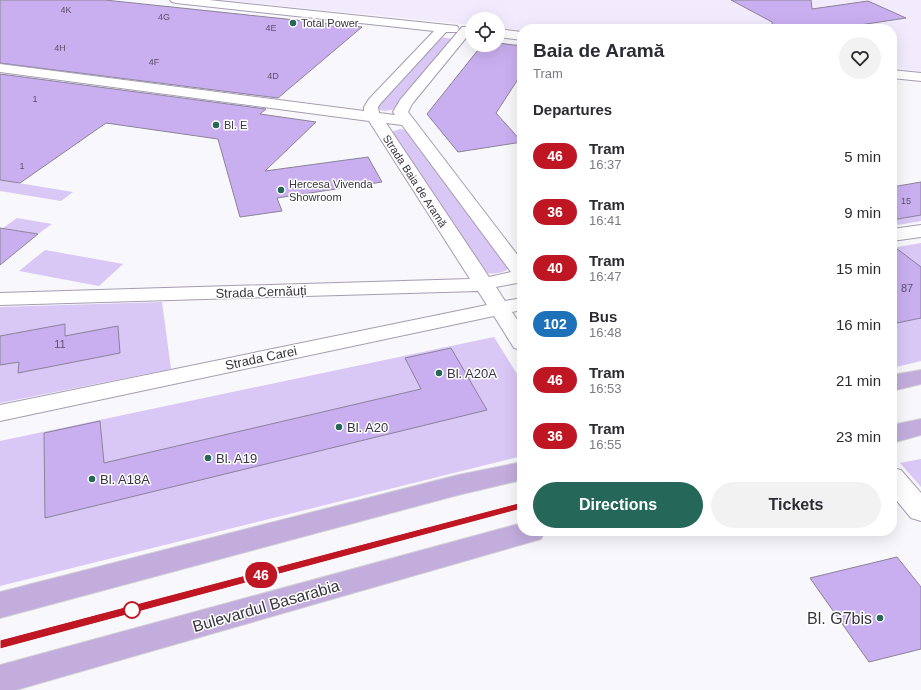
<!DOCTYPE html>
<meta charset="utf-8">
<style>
body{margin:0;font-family:Arial,sans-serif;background:#f2f2f3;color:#2b2b33;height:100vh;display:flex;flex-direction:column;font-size:15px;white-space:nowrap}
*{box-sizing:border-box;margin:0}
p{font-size:13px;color:#7c7c81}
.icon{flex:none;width:22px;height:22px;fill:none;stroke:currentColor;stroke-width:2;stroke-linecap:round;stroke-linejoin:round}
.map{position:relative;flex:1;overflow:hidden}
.sheet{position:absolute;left:517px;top:24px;width:380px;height:512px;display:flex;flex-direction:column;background:#fff;border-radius:16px;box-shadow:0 4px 16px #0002}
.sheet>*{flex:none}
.badge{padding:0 8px;border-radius:13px;font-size:14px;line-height:26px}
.buttons{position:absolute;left:465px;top:12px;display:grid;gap:8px}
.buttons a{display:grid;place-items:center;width:40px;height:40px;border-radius:50%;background:#fff;box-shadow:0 4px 16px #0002;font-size:20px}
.map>.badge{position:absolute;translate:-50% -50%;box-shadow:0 0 0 2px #fff}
h2{padding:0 16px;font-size:15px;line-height:36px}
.round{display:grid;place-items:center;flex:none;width:42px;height:42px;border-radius:21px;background:#f2f2f3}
.head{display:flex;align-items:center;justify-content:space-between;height:68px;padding:0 16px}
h1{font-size:19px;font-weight:800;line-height:30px}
.cta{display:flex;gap:8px;margin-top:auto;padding:8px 16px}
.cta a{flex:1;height:46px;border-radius:24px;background:#256758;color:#fff;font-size:16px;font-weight:800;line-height:46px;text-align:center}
.cta a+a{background:#f2f2f3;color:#2b2b33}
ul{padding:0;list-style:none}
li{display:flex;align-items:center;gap:12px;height:56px;padding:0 16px}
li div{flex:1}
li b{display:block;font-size:15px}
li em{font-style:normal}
li .badge{min-width:44px;font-weight:700;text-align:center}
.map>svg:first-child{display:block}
.built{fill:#f2ebfe}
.green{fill:#d9c7f5}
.building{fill:#c9afef;stroke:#8b8398}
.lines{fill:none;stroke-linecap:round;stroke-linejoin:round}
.minor-casing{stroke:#a59cb2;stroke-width:2}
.major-casing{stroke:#d3d2d4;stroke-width:2}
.minor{fill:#fff;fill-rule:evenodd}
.major{fill:#c2addd;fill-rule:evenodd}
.line{fill:#be1622;stroke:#fff}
.poi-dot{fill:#256758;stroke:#fff;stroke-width:1.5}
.stop-dot{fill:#fff;stroke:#be1622;stroke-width:2}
.labels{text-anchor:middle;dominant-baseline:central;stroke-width:3;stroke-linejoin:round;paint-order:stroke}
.far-number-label{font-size:9px;fill:#5c536a}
.far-poi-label{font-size:11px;fill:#37343d;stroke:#fff;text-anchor:start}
.far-street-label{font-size:11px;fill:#37343d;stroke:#fff}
.number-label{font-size:11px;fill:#5c536a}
.street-label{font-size:13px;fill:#37343d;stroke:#fff}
.poi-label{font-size:13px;fill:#37343d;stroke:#fff;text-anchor:start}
.near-street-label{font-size:16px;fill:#37343d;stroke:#fff}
.near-poi-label{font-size:16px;fill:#37343d;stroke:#fff;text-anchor:end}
</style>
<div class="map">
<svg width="921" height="690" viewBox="0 0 921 690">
<rect width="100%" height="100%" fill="#f8f7fb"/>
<!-- built -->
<path class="built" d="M221,0H921V72L892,67V29L522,30L498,27V19H472V25Z"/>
<!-- green -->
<path class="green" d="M440,37L454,39L396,109L385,111L375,109Z
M400,129L406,130L509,265L508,269C501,274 494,274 486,273L388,133Z
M0,180L73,192L61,201L0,191Z
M921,215V221L892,226V220Z
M17,218L52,224L38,234L3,228Z
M921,243V361L892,368V248Z
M45,250L123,264L99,286L19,271Z
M162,302L171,369L0,403V307Z
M494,337L522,382V456L0,586V441Z
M921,459V487L900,463Z"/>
<!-- building -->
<path class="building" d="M0,0H105L362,27L278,98L0,63Z
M731,0H811L812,9L868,1L906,18L833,29H773L772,22Z
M498,43L522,46V73L496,113L522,142L458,152L427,114L482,45H498Z
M0,74L266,109L260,114L316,122L265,171L368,157L382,182L277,198L282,211L240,217L218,139L106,123L20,183L0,180Z
M921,182V215L892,220V187Z
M0,228L38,234L0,265Z
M892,245L921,267V318L892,324Z
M65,324V336L118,326L120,353L18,373L19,362L0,365V336Z
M451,348L487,410L45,518L44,433L100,421L104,463L421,389L405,358Z
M897,557L921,587V649L869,662L810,578Z"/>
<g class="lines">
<!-- minor casing -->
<g class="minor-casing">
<path id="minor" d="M170,0H209L457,26L459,29L457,32H446L380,104L378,107L379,113L395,115L393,112L400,100L462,27H470L472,30L470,33L412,104L408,112L522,261V282L496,287L505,301L522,298V310L512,312L522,327V350L514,348L494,316L0,421V405L487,305L478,291L0,305V293L470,279L369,121L0,72V64L364,111V107L369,99L434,31L176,3L172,2ZM386,123L402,125L511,272L489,277Z
M498,29L522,32V40L498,37Z
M892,70L921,73V81L892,78Z
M921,225V237L892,241V229Z
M892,468L901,470L921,493V521L911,518L892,495Z"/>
</g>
<!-- major casing -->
<g class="major-casing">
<path id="major" d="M921,370V384L892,391V375Z
M921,419V435L892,443V425Z
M522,462V480L458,495L0,618V592L458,475Z
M522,523V531H545L541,539L16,690H0V665Z"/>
</g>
<!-- minor -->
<use href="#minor" class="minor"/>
<!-- major -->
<use href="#major" class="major"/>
</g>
<!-- line -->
<path class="line" d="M522,502L527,506L525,508L0,649V640Z"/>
<!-- markers -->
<g class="poi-dot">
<circle cx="293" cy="23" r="4"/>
<circle cx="216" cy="125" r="4"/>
<circle cx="281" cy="190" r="4"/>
<circle cx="439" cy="373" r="4"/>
<circle cx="339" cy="427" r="4"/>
<circle cx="208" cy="458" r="4"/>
<circle cx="92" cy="479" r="4"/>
<circle cx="880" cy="618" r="4"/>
</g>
<circle class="stop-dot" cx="132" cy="610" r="8"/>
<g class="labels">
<!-- far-number labels -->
<g class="far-number-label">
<text x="66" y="10">4K</text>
<text x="164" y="17">4G</text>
<text x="271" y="28">4E</text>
<text x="60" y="48">4H</text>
<text x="154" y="62">4F</text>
<text x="273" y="76">4D</text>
<text x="35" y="99">1</text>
<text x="22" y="166">1</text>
<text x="906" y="201">15</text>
</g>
<!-- far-poi labels -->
<g class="far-poi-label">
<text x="301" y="23">Total Power</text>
<text x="224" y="125">Bl. E</text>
<text x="289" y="184">Hercesa Vivenda<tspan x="289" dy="13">Showroom</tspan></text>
</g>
<!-- far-street labels -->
<g class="far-street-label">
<text transform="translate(415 181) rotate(57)">Strada Baia de Aramă</text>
</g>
<!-- number labels -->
<g class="number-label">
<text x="907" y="288">87</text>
<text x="60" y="344">11</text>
</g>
<!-- street labels -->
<g class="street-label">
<text transform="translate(261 292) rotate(-2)">Strada Cernăuți</text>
<text transform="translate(261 358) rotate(-12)">Strada Carei</text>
</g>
<!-- poi labels -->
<g class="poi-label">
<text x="447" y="373">Bl. A20A</text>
<text x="347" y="427">Bl. A20</text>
<text x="216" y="458">Bl. A19</text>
<text x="100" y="479">Bl. A18A</text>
</g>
<!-- near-street labels -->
<g class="near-street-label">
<text transform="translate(266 606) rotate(-16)">Bulevardul Basarabia</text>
</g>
<!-- near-poi labels -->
<g class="near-poi-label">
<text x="872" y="618">Bl. G7bis</text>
</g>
</g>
</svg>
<div class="buttons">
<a><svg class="icon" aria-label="locate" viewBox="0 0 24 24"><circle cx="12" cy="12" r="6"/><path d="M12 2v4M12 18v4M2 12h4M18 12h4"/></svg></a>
</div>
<b class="badge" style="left:261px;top:575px;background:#be1622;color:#fff">46</b>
<section class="sheet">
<div class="head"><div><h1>Baia de Aramă</h1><p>Tram</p></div><a class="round"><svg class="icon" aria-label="heart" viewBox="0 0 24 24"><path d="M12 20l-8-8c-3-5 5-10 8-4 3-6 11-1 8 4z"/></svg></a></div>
<h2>Departures</h2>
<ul>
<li><span class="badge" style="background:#be1622;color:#fff">46</span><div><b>Tram</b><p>16:37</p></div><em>5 min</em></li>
<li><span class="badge" style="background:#be1622;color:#fff">36</span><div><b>Tram</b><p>16:41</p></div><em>9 min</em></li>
<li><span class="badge" style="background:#be1622;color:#fff">40</span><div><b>Tram</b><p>16:47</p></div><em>15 min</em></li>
<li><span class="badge" style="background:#1d71b8;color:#fff">102</span><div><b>Bus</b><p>16:48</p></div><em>16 min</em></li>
<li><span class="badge" style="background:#be1622;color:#fff">46</span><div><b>Tram</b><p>16:53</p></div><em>21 min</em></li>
<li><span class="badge" style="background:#be1622;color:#fff">36</span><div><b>Tram</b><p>16:55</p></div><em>23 min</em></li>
</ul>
<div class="cta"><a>Directions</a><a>Tickets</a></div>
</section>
</div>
